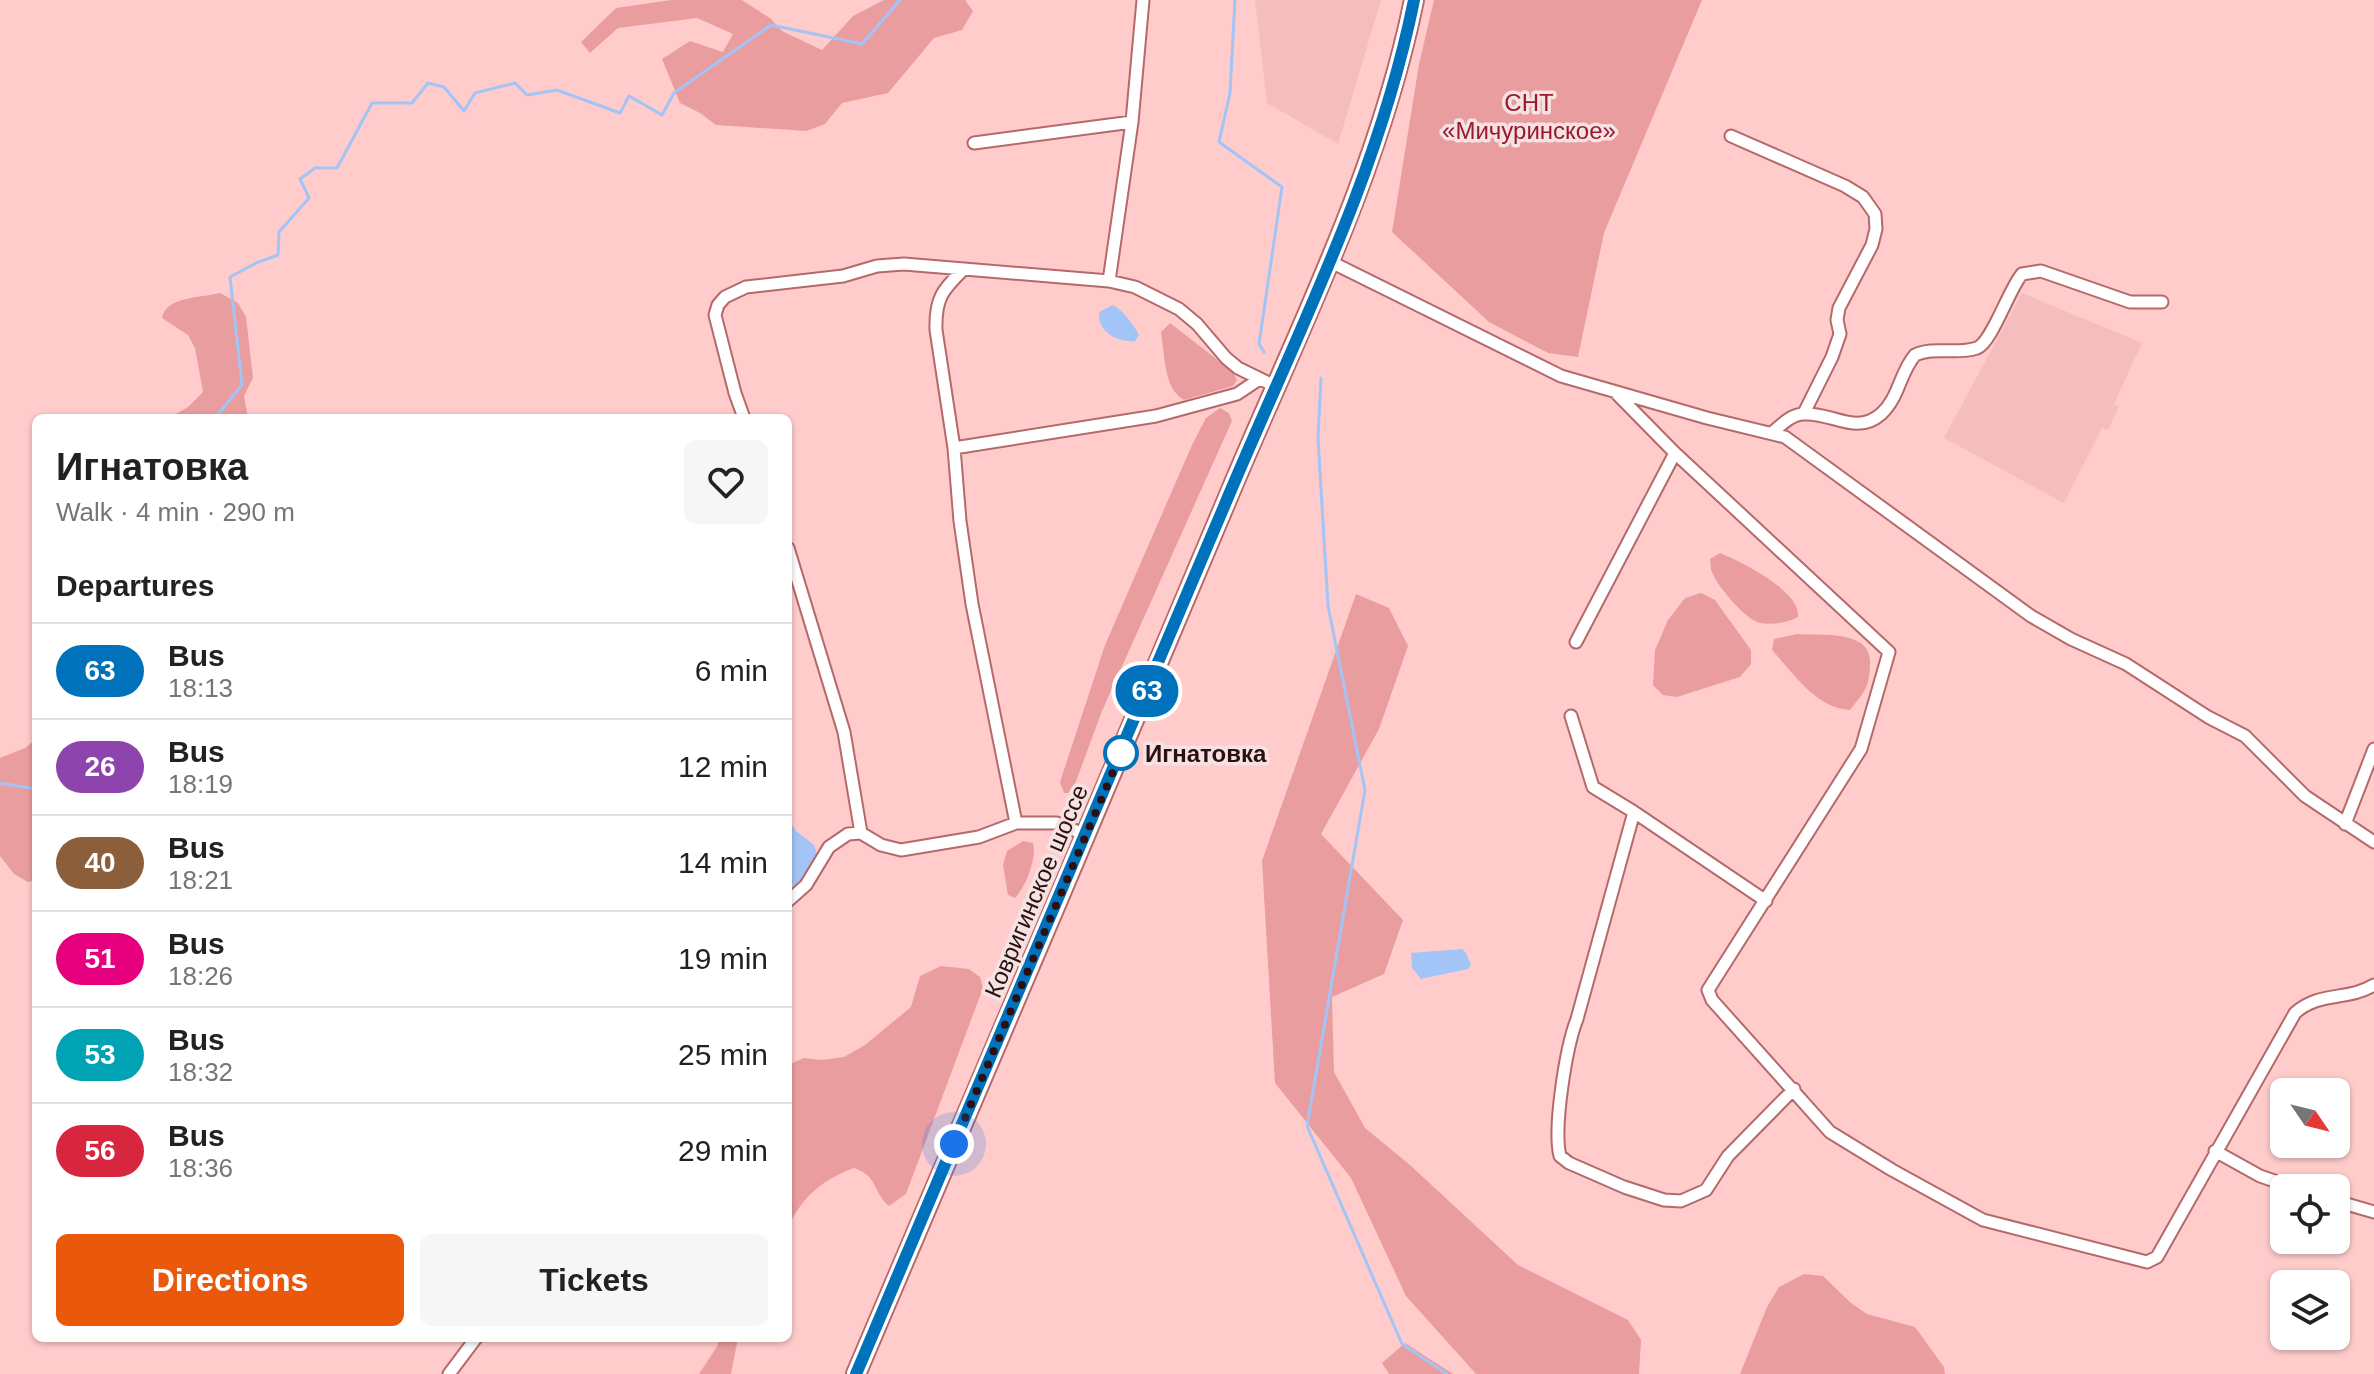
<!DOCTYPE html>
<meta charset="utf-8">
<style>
body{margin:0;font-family:Arial,sans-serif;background:#f6f6f6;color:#222;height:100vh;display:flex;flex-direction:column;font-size:30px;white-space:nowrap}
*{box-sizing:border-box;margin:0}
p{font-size:26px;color:#767676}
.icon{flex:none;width:44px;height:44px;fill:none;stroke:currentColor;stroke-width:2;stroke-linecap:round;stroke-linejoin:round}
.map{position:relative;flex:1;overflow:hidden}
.drawer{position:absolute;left:32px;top:414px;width:760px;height:928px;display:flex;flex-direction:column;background:#fff;border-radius:12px;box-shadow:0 2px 6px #0004}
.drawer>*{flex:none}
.badge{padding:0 16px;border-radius:26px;font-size:28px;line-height:52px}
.needle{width:52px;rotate:125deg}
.controls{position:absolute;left:2270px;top:1078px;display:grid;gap:16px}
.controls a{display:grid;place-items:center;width:80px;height:80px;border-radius:12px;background:#fff;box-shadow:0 2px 6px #0004;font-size:40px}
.you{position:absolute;width:40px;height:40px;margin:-20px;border:6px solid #fff;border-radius:50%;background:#1a73e8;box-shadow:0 0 0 12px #1a73e833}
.map>.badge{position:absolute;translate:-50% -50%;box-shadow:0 0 0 4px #fff}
h2{padding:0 24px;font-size:30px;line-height:72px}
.round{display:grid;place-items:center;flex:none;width:84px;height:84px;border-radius:12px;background:#f6f6f6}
.headline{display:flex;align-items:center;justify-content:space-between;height:136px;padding:0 24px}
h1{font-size:38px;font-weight:800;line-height:60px}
.primary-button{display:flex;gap:16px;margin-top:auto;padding:16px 24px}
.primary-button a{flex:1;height:92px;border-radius:12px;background:#ea580c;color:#fff;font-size:32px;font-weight:800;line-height:92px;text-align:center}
.primary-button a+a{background:#f6f6f6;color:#222}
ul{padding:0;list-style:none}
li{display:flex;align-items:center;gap:24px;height:96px;padding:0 24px;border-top:2px solid #e0e0e0}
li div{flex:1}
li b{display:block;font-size:30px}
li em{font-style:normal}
li .badge{min-width:88px;font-weight:700;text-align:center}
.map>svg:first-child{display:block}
.built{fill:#f5bdbd}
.green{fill:#ea9d9e}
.water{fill:#a3c4f7}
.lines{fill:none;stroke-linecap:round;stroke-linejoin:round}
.stream{stroke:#a3c4f7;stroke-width:3}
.street-casing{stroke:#b5696b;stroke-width:15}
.primary-casing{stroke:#b5696b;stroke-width:22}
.street{stroke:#fff;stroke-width:11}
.primary{stroke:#fff;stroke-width:18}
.line-casing{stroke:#fff;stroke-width:18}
.line{stroke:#0072bc;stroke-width:12}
.walk{stroke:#2c0f11;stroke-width:8;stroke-dasharray:0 14.4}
.stop-dot{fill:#fff;stroke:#0072bc;stroke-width:4}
.labels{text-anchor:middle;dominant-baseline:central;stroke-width:7;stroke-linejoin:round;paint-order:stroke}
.park-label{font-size:24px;fill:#9b182f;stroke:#f4e3e2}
.stop-label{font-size:24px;font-weight:bold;fill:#2c0f11;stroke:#f4e3e2;text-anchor:start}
.street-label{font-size:24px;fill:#2c0f11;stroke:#f4e3e2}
</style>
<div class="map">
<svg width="2374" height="1374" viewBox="0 0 2374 1374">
<rect width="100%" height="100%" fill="#ffcccb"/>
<!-- built -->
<path class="built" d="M1255,0H1381L1338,144L1267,103Z
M2022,293L2142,343L2114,404L2119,407L2108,430L2102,428L2064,503L1944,438Z"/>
<!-- green -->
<path class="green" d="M671,0H742L771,19L782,31L822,50L853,16L884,0H965L973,11L962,30L934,38L888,93L842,103L825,124L806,131L716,125L700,113L680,103L662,59L690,41L723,52L733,34L697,18L618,28L590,53L581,42L616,8Z
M1434,0H1702L1604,233L1578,357L1548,353L1489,322L1392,232L1419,64Z
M220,293L238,303L246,317L253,378L244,396L248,418H169L188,407L203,392L195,348L188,335L162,318C166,296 201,298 220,293Z
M1170,323L1232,371L1237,380L1233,386L1184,400C1163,388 1165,354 1161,332Z
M1220,408L1229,413L1232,421L1102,711L1075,784L1068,793H1064L1060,782L1105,645L1192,445L1206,418Z
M1720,553C1742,562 1801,591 1798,617C1787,623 1773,625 1760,623C1746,620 1717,586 1712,572C1710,568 1711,563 1710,559Z
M1701,593L1715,600L1751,650V664L1740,677L1677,697L1663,695L1653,685L1655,650L1668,620L1685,598Z
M1356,594L1389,608L1408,646L1379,729L1321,834L1403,920L1384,974L1332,997L1334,1072L1365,1128L1410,1165L1518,1265L1628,1320L1641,1340L1639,1374H1476L1406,1296L1351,1178L1275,1083L1262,861Z
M1797,634C1822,636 1872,629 1870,664C1869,689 1865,691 1850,710C1816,708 1794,674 1772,650L1774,639Z
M36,739V880L28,882L14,874L0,856V758L25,748Z
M1023,841L1033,843C1037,858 1026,887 1015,898L1008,895L1003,865L1007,851Z
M941,966L969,969L980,977L983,988L906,1194L889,1206C871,1190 879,1177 854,1168C822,1180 803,1196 788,1227V1065L804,1058L821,1060L844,1057L865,1045L911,1007L920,976Z
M1804,1274L1823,1276L1851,1303L1867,1314L1915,1327L1944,1367L1945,1374H1740L1767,1307L1779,1287Z
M718,1338H738L731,1374H699L718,1345Z
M1405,1343L1453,1374H1389L1382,1363Z"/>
<!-- water -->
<path class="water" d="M1113,305C1124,311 1133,324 1139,335L1135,341C1118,343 1097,332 1099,312Z
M788,818L795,830L814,845L817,854L803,879L788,889Z
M1462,949L1466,953L1471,965L1468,969L1421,979L1412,968L1411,953Z"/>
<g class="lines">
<!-- stream -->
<path class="stream" d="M1235,0L1230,93L1219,142L1282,187L1259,344L1264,352
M1321,378L1318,438L1328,606L1365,790L1307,1126L1402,1344L1447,1374
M215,418L242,385L230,277L256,263L278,255L279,232L309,198L300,179L315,168H337L372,103H412L428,83L444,87L464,111L475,93L515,83L527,95L557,90L620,113L629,96L662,115L674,93L771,25L862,44L900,0
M0,783L36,789"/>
<!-- street casing -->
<g class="street-casing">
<path id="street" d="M1731,136L1845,186L1863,197L1875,214L1876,229L1872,245L1839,308L1837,320L1840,334L1832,357L1804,413
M974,143L1132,122
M1331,262L1561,376L1707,418L1785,437L2031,616L2071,639L2126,664L2208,717L2245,736L2305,796L2374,842
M964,269C942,290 935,299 936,330L954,448L960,521L972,604L1016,823
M1109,281L1132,122L1143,0
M1615,392L1675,453L1889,652L1861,749L1708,990L1712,1000L1830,1132L1892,1170L1983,1220L2147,1262L2157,1257L2295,1013C2319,991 2348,1001 2374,985
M744,418L735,393L715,315L718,305L725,297L746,287L843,276L877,266L904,264L1109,281L1135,287L1179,309L1197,324L1226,358L1238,368L1275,386
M1773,432C1782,424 1792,414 1804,414C1832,412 1856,436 1881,414C1899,398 1900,372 1915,355C1934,346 1957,355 1977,348C1992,342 2009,289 2022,274L2041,271L2130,302H2162
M954,448L1156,416L1237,394L1258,380
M788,548L844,732L861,833
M1576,642L1675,453
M1571,716L1593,787L1634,812L1766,901
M1634,812L1577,1019C1566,1047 1553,1128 1560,1156L1569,1163L1624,1187L1664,1200L1681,1201L1706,1190L1728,1156L1794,1089
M2345,824L2374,749
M788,901L806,885L829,847L848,834L861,833L881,845L901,850L979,837L1016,823H1057L1086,835
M2215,1151L2260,1176L2295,1188
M2336,1201L2374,1212
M449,1374L476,1338"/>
</g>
<!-- primary casing -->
<g class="primary-casing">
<path id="primary" d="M856,1374C980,1084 1104,793 1226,502C1295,336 1378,177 1414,0"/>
</g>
<!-- street -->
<use href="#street" class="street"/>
<!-- primary -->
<use href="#primary" class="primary"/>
</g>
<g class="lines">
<!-- line casing -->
<g class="line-casing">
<path id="line" d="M856,1374C979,1086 1102,798 1223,509C1293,341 1378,179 1414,0"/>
</g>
<!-- line -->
<use href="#line" class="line"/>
<!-- walk -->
<path class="walk" d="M954,1144L1121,753"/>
</g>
<!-- markers -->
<circle class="stop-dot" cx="1121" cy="753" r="16"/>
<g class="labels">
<!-- park labels -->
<g class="park-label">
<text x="1529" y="102">СНТ<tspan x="1529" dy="28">«Мичуринское»</tspan></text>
</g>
<!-- stop labels -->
<g class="stop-label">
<text x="1145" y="753">Игнатовка</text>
</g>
<!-- street labels -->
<g class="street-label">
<text transform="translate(1036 891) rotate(-67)">Ковригинское шоссе</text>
</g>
</g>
</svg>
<div class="controls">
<a><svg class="needle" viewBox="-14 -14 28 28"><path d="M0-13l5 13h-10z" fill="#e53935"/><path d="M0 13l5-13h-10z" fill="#767676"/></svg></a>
<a><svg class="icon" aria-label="locate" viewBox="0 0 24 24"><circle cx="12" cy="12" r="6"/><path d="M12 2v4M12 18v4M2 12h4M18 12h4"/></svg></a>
<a><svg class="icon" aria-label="layers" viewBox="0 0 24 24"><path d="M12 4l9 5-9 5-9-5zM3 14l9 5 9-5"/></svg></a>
</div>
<div class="you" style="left:954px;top:1144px"></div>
<b class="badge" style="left:1147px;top:691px;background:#0072bc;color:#fff">63</b>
<section class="drawer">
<div class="headline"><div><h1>Игнатовка</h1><p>Walk · 4 min · 290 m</p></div><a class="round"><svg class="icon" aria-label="heart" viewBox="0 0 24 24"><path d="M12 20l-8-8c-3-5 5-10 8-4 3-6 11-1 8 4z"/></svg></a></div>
<h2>Departures</h2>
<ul>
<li><span class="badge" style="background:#0072bc;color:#fff">63</span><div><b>Bus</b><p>18:13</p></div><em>6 min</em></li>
<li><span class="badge" style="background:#8e44ad;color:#fff">26</span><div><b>Bus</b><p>18:19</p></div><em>12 min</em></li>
<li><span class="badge" style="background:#8b5e3c;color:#fff">40</span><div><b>Bus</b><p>18:21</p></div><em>14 min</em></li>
<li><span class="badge" style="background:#e6007e;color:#fff">51</span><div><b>Bus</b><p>18:26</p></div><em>19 min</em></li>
<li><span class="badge" style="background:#00a3b4;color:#fff">53</span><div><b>Bus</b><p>18:32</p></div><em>25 min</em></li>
<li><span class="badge" style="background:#d7263d;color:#fff">56</span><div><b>Bus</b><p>18:36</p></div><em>29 min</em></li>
</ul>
<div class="primary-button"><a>Directions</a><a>Tickets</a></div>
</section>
</div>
